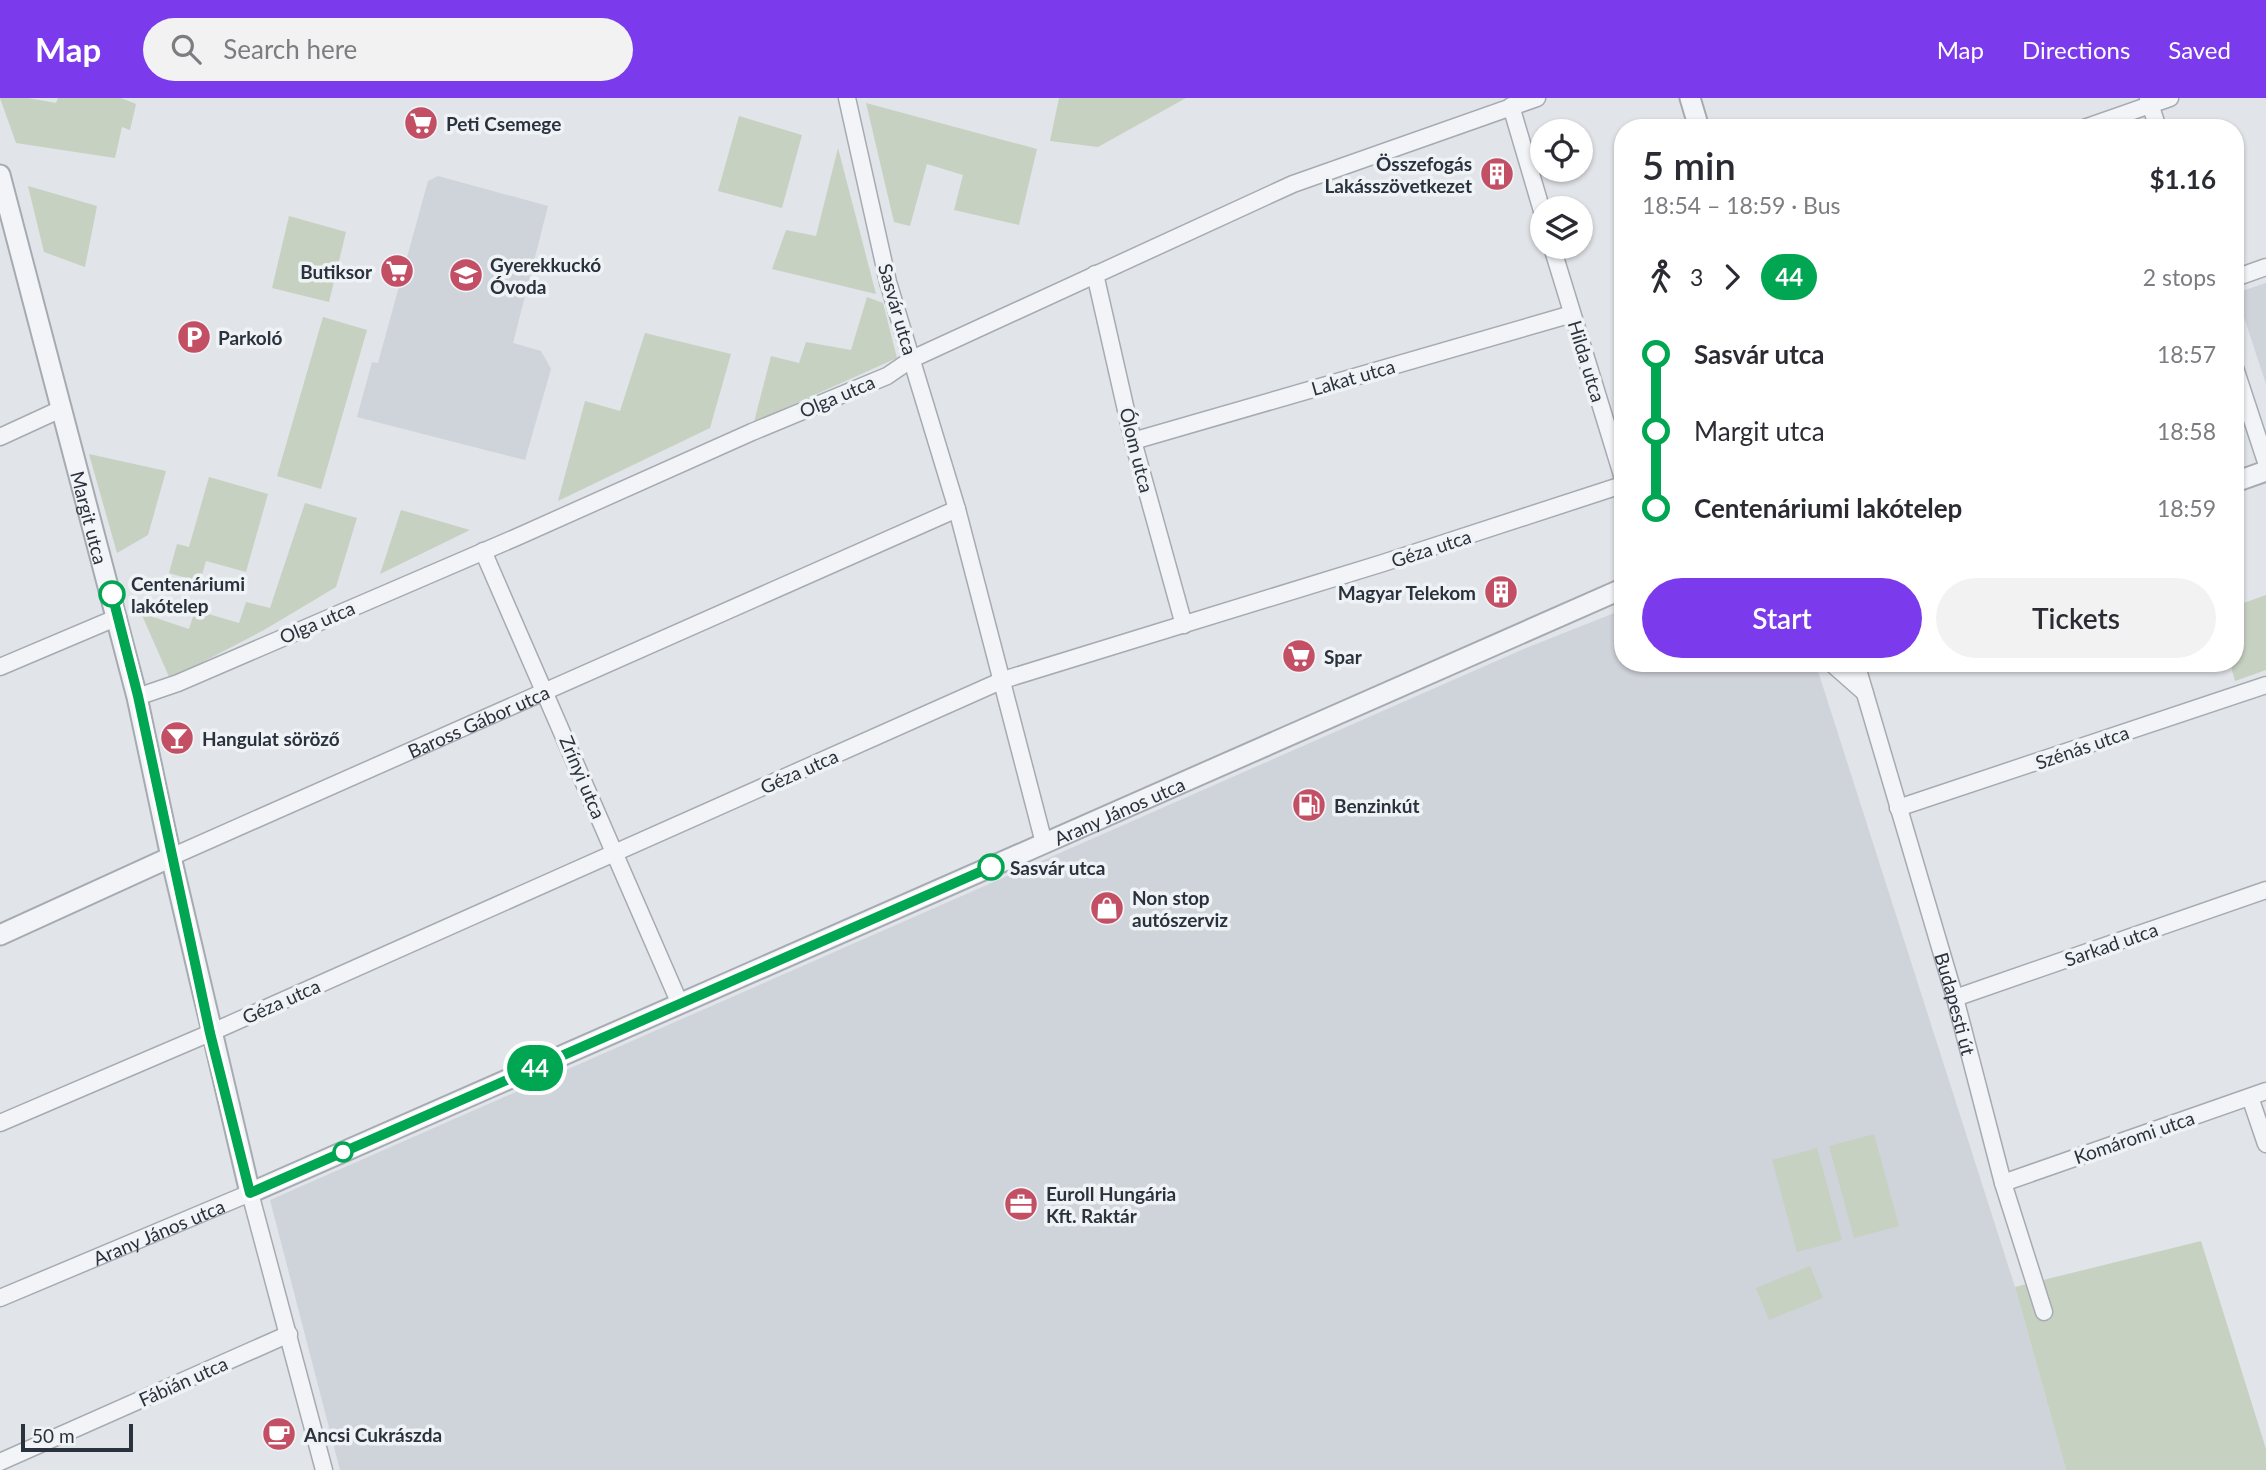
<!DOCTYPE html>
<meta charset="utf-8">
<style>
body{margin:0;font-family:Lato,sans-serif;background:#f2f2f3;color:#2b2b33;height:100vh;display:flex;flex-direction:column;font-size:26px;white-space:nowrap}
*{box-sizing:border-box;margin:0}
p{font-size:23px;color:#7c7c81}
.icon{flex:none;width:38px;height:38px;fill:none;stroke:currentColor;stroke-width:2;stroke-linecap:round;stroke-linejoin:round}
.map{position:relative;flex:1;overflow:hidden}
.panel{position:absolute;left:1614px;top:21px;width:630px;height:553px;display:flex;flex-direction:column;background:#fff;border-radius:28px;box-shadow:0 2px 5px #0004}
.panel>*{flex:none}
.badge{padding:0 14px;border-radius:23px;font-size:24px;line-height:46px}
.controls{position:absolute;left:1530px;top:21px;display:grid;gap:14px}
.controls a{display:grid;place-items:center;width:63px;height:63px;border-radius:50%;background:#fff;box-shadow:0 2px 5px #0004;font-size:35px}
.scale{position:absolute;left:21px;bottom:18px;width:112px;box-sizing:border-box;padding-left:7px;border:4px solid #2a323e;border-top:0;font-size:19px;line-height:24px;white-space:nowrap;color:#2a323e;-webkit-text-stroke:5px #f0f3f6;paint-order:stroke}
.map>.badge{position:absolute;translate:-50% -50%;box-shadow:0 0 0 4px #fff}
.legs{display:flex;align-items:center;gap:10px;height:77px;padding:0 28px;font-size:23px}
.legs p{margin-inline-start:auto}
.overview{display:flex;align-items:center;justify-content:space-between;height:119px;padding:0 28px}
h1{font-size:38px;font-weight:600;line-height:52px}
.button{display:flex;gap:14px;margin-top:auto;padding:14px 28px}
.button a{flex:1;height:80px;border-radius:42px;background:#7c3aed;color:#fff;font-size:28px;font-weight:600;line-height:80px;text-align:center}
.button a+a{background:#f2f2f3;color:#2b2b33}
ul{padding:0 28px;list-style:none}
li{display:flex;align-items:center;gap:24px;height:77px;font-size:26px}
li i{display:grid;place-items:center;width:10px;height:100%;margin:0 9px;background:currentColor}
li i::after{content:'';width:18px;height:18px;margin:-9px;border:5px solid;border-radius:50%;background:#fff}
li p{margin-inline-start:auto}
li:first-child i{background:linear-gradient(#0000 50%,currentColor 0)}
li:last-child i{background:linear-gradient(currentColor 50%,#0000 0)}
header{display:flex;align-items:center;gap:42px;box-sizing:border-box;height:98px;padding:0 35px;background:#7c3aed;color:#fff}
header strong{font-size:33px}
nav{display:flex;gap:38px;margin-inline-start:auto;font-size:24px}
.search{width:490px;height:63px;background:#f2f2f3;display:flex;align-items:center;gap:18px;box-sizing:border-box;padding:0 24px;border-radius:38px;color:#7c7c81;font-size:26px}
.map>svg:first-child{display:block}
.built{fill:#cfd3da}
.green{fill:#c7d1c2}
.lines{fill:none;stroke-linecap:round;stroke-linejoin:round}
.minor-casing{stroke:#a6abb2;stroke-width:19}
.tertiary-casing{stroke:#a6abb2;stroke-width:23}
.minor{stroke:#f3f4f7;stroke-width:16}
.tertiary{stroke:#f3f4f7;stroke-width:19}
.line-1-casing{stroke:#fff;stroke-width:16}
.line-1{stroke:#00a651;stroke-width:10}
.stop-1-dot{fill:#fff;stroke:#00a651;stroke-width:3.5}
.labels{text-anchor:middle;dominant-baseline:central;stroke-width:7;stroke-linejoin:round;paint-order:stroke}
.poi-label{font-size:19px;font-weight:bold;fill:#2a323e;stroke:#f0f3f6;text-anchor:start}
.street-label{font-size:19px;fill:#2a323e;stroke:#f0f3f6}
.stop-label{font-size:19px;font-weight:bold;fill:#2a323e;stroke:#f0f3f6;text-anchor:start}
</style>
<header>
<strong>Map</strong>
<div class="search"><svg class="icon" aria-label="search" viewBox="0 0 24 24"><circle cx="10" cy="10" r="6"/><path d="M15 15l6 6"/></svg>Search here</div>
<nav><a>Map</a><a>Directions</a><a>Saved</a></nav>
</header>
<div class="map">
<svg width="2266" height="1372" viewBox="0 0 2266 1372">
<rect width="100%" height="100%" fill="#e1e4e8"/>
<!-- built -->
<path class="built" d="M438,78L548,108L513,245L541,253L551,271L525,362L357,319L372,264L378,265L428,83Z
M2266,185V286L2236,195Z
M1622,512V565H1809L1817,570L2015,1189L2066,1372H340L270,1102L1526,550Z"/>
<!-- green -->
<path class="green" d="M28,0L56,5L58,0H121L136,6L130,32L122,29L115,60L16,45L0,0Z
M1059,0H1186L1098,49L1050,43Z
M866,5L1037,51L1019,127L954,112L963,77L927,66L910,128L894,124Z
M739,18L802,37L782,110L718,93Z
M838,50L876,196L772,171L786,132L816,138Z
M28,88L97,108L85,169L44,154Z
M289,118L346,134L329,204L272,190Z
M867,199L883,205L897,260L754,324L771,258L799,265L806,244L851,252Z
M323,219L367,232L321,391L277,378Z
M645,235L731,256L710,330L558,403L585,303L620,313Z
M89,356L166,373L148,437L117,455Z
M209,379L268,396L246,474L206,463L200,484L169,475L177,446L189,449Z
M305,405L357,420L336,489L264,532L170,581L141,515L189,531L195,512L239,525L246,504L270,510Z
M401,412L470,432L380,476Z
M2266,497V572L2235,583L2230,565H2235V508Z
M1874,1036L1899,1128L1854,1140L1829,1048Z
M1817,1050L1842,1142L1797,1154L1772,1062Z
M2201,1143L2266,1351V1372H2066L2015,1189Z
M1810,1168L1823,1200L1769,1222L1756,1190Z"/>
<g class="lines">
<!-- minor casing -->
<g class="minor-casing">
<g id="minor">
<path d="M847,0L888,184L957,411L1044,745"/>
<path d="M2148,0L2158,30"/>
<path d="M1511,8L1542,113"/>
<path d="M2084,30L2170,0"/>
<path d="M1552,149L1622,377"/>
<path d="M1095,176L1133,343L1184,527"/>
<path d="M2235,180L2266,169"/>
<path d="M2235,270L2266,364"/>
<path d="M0,339L61,311"/>
<path d="M1133,343L1572,216"/>
<path d="M483,453L680,906"/>
<path d="M1831,565L1865,595"/>
<path id="s1" d="M1856,565L1955,900L2003,1085L2044,1214"/>
<path d="M0,569L118,519"/>
<path d="M137,599L178,585L517,439L752,334L887,278L912,261L1293,86L1537,0"/>
<path d="M1898,710L2266,587"/>
<path id="s2" d="M171,759L957,411"/>
<path d="M1955,900L2266,792"/>
<path d="M2250,999L2266,1046"/>
<path d="M0,1025L210,935L1003,582L1383,465L1622,387"/>
<path d="M2003,1085L2266,993"/>
<path id="s3" d="M0,1200L250,1095L324,1372"/>
<path d="M0,1364L289,1236"/>
</g>
</g>
<!-- tertiary casing -->
<g class="tertiary-casing">
<g id="tertiary">
<path d="M1690,0L1699,30"/>
<path id="s4" d="M0,77L137,599L171,759L250,1095L1622,491"/>
<path d="M2235,384L2266,373"/>
<path d="M0,837L171,759"/>
</g>
</g>
<!-- minor -->
<use href="#minor" class="minor"/>
<!-- tertiary -->
<use href="#tertiary" class="tertiary"/>
</g>
<g class="lines">
<!-- line-1 casing -->
<g class="line-1-casing">
<path id="line-1" d="M112,496L138,598L210,935L250,1095L991,769"/>
</g>
<!-- line-1 -->
<use href="#line-1" class="line-1"/>
</g>
<!-- icons -->
<defs>
<g id="supermarket-disc" transform="scale(1.75)"><circle r="9.5" fill="#c34f65" stroke="#f0f3f6"/><path d="M-6-5.5h2.5l.6 2H6L4.5 2H-2.5L-4.4-4H-6ZM-1.5 3.2a1.3 1.3 0 1 0 .1 0ZM3 3.2a1.3 1.3 0 1 0 .1 0Z" fill="#fff"/></g>
<g id="building-disc" transform="scale(1.75)"><circle r="9.5" fill="#c34f65" stroke="#f0f3f6"/><path d="M-4-6H4V6H1V3H-1V6H-4ZM-2.5-4.3h1.7v1.8h-1.7ZM.8-4.3h1.7v1.8H.8ZM-2.5-1h1.7V.8h-1.7ZM.8-1h1.7V.8H.8Z" fill="#fff"/></g>
<g id="school-disc" transform="scale(1.75)"><circle r="9.5" fill="#c34f65" stroke="#f0f3f6"/><path d="M0-5L7-2L0 1L-7-2ZM-4 1L0 2.5L4 1V4Q0 6-4 4Z" fill="#fff"/></g>
<g id="parking-disc" transform="scale(1.75)"><circle r="9.5" fill="#c34f65" stroke="#f0f3f6"/><path d="M-3.5-5.5H1a3.5 3.5 0 0 1 0 7H-1V5.5H-3.5ZM-1-3.4V-.6H.8a1.4 1.4 0 0 0 0-2.8Z" fill="#fff"/></g>
<g id="bar-disc" transform="scale(1.75)"><circle r="9.5" fill="#c34f65" stroke="#f0f3f6"/><path d="M-6-5H6L.8 .8V4.5H3.5V6h-7V4.5H-.8V.8Z" fill="#fff"/></g>
<g id="fuel-disc" transform="scale(1.75)"><circle r="9.5" fill="#c34f65" stroke="#f0f3f6"/><path d="M-5.5-6h7V0h2V4h1.3V-2.5L3-4.5l.8-.8L6-3V5H2.5V1h-1V6h-7ZM-4.2-4.7v3.2H.2V-4.7Z" fill="#fff"/></g>
<g id="shop-disc" transform="scale(1.75)"><circle r="9.5" fill="#c34f65" stroke="#f0f3f6"/><path d="M-5-2.5h2.3a2.7 3.5 0 0 1 5.4 0H5L5.5 6h-11ZM-1.5-2.5h3a1.5 2.3 0 0 0-3 0Z" fill="#fff"/></g>
<g id="office-disc" transform="scale(1.75)"><circle r="9.5" fill="#c34f65" stroke="#f0f3f6"/><path d="M-6-3h4V-5.5h4V-3h4V5H-6ZM-1-4.5V-3h2v-1.5ZM-6 0V1H6V0Z" fill="#fff"/></g>
<g id="cafe-disc" transform="scale(1.75)"><circle r="9.5" fill="#c34f65" stroke="#f0f3f6"/><path d="M-5.5-4.5H6V0H3Q3 3.5 0 3.5H-2.5Q-5.5 3.5-5.5 0ZM3-3.2v2h1.7v-2ZM-6 4.5H4V6H-6Z" fill="#fff"/></g>
</defs>
<g fill-rule="evenodd">
<use href="#supermarket-disc" x="421" y="25"/>
<use href="#building-disc" x="1497" y="76"/>
<use href="#supermarket-disc" x="397" y="173"/>
<use href="#school-disc" x="466" y="177"/>
<use href="#parking-disc" x="194" y="239"/>
<use href="#building-disc" x="1501" y="494"/>
<use href="#supermarket-disc" x="1299" y="558"/>
<use href="#bar-disc" x="177" y="640"/>
<use href="#fuel-disc" x="1309" y="707"/>
<use href="#shop-disc" x="1107" y="810"/>
<use href="#office-disc" x="1021" y="1106"/>
<use href="#cafe-disc" x="279" y="1336"/>
</g>
<!-- markers -->
<g class="stop-1-dot">
<circle cx="112" cy="496" r="12"/>
<circle cx="991" cy="769" r="12"/>
<circle cx="343" cy="1054" r="9"/>
</g>
<g class="labels">
<!-- poi labels -->
<g class="poi-label">
<text x="446" y="25">Peti Csemege</text>
<text x="1472" y="65" text-anchor="end">Összefogás<tspan x="1472" dy="22">Lakásszövetkezet</tspan></text>
<text x="490" y="166">Gyerekkuckó<tspan x="490" dy="22">Óvoda</tspan></text>
<text x="372" y="173" text-anchor="end">Butiksor</text>
<text x="218" y="239">Parkoló</text>
<text x="1476" y="494" text-anchor="end">Magyar Telekom</text>
<text x="1324" y="558">Spar</text>
<text x="202" y="640">Hangulat söröző</text>
<text x="1334" y="707">Benzinkút</text>
<text x="1132" y="799">Non stop<tspan x="1132" dy="22">autószerviz</tspan></text>
<text x="1046" y="1095">Euroll Hungária<tspan x="1046" dy="22">Kft. Raktár</tspan></text>
<text x="304" y="1336">Ancsi Cukrászda</text>
</g>
<!-- street labels -->
<g class="street-label">
<text transform="translate(898 211) rotate(74)">Sasvár utca</text>
<text transform="translate(1587 263) rotate(73)">Hilda utca</text>
<text transform="translate(1353 279) rotate(-16)">Lakat utca</text>
<text transform="translate(837 298) rotate(-23)">Olga utca</text>
<text transform="translate(1137 352) rotate(76)">Ólom utca</text>
<text stroke="none"><textPath href="#s4" startOffset="354">Margit utca</textPath></text>
<text transform="translate(1431 450) rotate(-18)">Géza utca</text>
<text transform="translate(317 524) rotate(-23)">Olga utca</text>
<text stroke="none"><textPath href="#s2" startOffset="336">Baross Gábor utca</textPath></text>
<text transform="translate(2082 649) rotate(-19)">Szénás utca</text>
<text transform="translate(799 673) rotate(-24)">Géza utca</text>
<text transform="translate(583 679) rotate(67)">Zrínyi utca</text>
<text stroke="none"><textPath href="#s4" startOffset="1998">Arany János utca</textPath></text>
<text transform="translate(2111 846) rotate(-19)">Sarkad utca</text>
<text transform="translate(281 903) rotate(-24)">Géza utca</text>
<text stroke="none"><textPath href="#s1" startOffset="355">Budapesti út</textPath></text>
<text transform="translate(2134 1039) rotate(-19)">Komáromi utca</text>
<text stroke="none"><textPath href="#s3" startOffset="172">Arany János utca</textPath></text>
<text transform="translate(183 1283) rotate(-24)">Fábián utca</text>
</g>
<!-- stop labels -->
<g class="stop-label">
<text x="131" y="485">Centenáriumi<tspan x="131" dy="22">lakótelep</tspan></text>
<text x="1010" y="769">Sasvár utca</text>
</g>
</g>
</svg>
<div class="controls">
<a><svg class="icon" aria-label="locate" viewBox="0 0 24 24"><circle cx="12" cy="12" r="6"/><path d="M12 2v4M12 18v4M2 12h4M18 12h4"/></svg></a>
<a><svg class="icon" aria-label="layers" viewBox="0 0 24 24"><path d="M12 4l9 5-9 5-9-5zM3 14l9 5 9-5"/></svg></a>
</div>
<div class="scale">50 m</div>
<b class="badge" style="left:535px;top:970px;background:#00a651;color:#fff">44</b>
<section class="panel">
<div class="overview"><div><h1>5 min</h1><p>18:54 – 18:59 · Bus</p></div><b>$1.16</b></div>
<div class="legs"><svg class="icon" aria-label="walk" viewBox="0 0 24 24"><circle cx="13" cy="4" r="2"/><path d="M13 8l-2 6 4 7M11 14l-3 7M7 12l3-4h3l4 4"/></svg>3<svg class="icon" aria-label="forward" viewBox="0 0 24 24"><path d="M9 5l7 7-7 7"/></svg><b class="badge" style="background:#00a651;color:#fff">44</b><p>2 stops</p></div>
<ul>
<li><i style="color:#00a651"></i><b>Sasvár utca</b><p>18:57</p></li>
<li><i style="color:#00a651"></i><span>Margit utca</span><p>18:58</p></li>
<li><i style="color:#00a651"></i><b>Centenáriumi lakótelep</b><p>18:59</p></li>
</ul>
<div class="button"><a>Start</a><a>Tickets</a></div>
</section>
</div>
